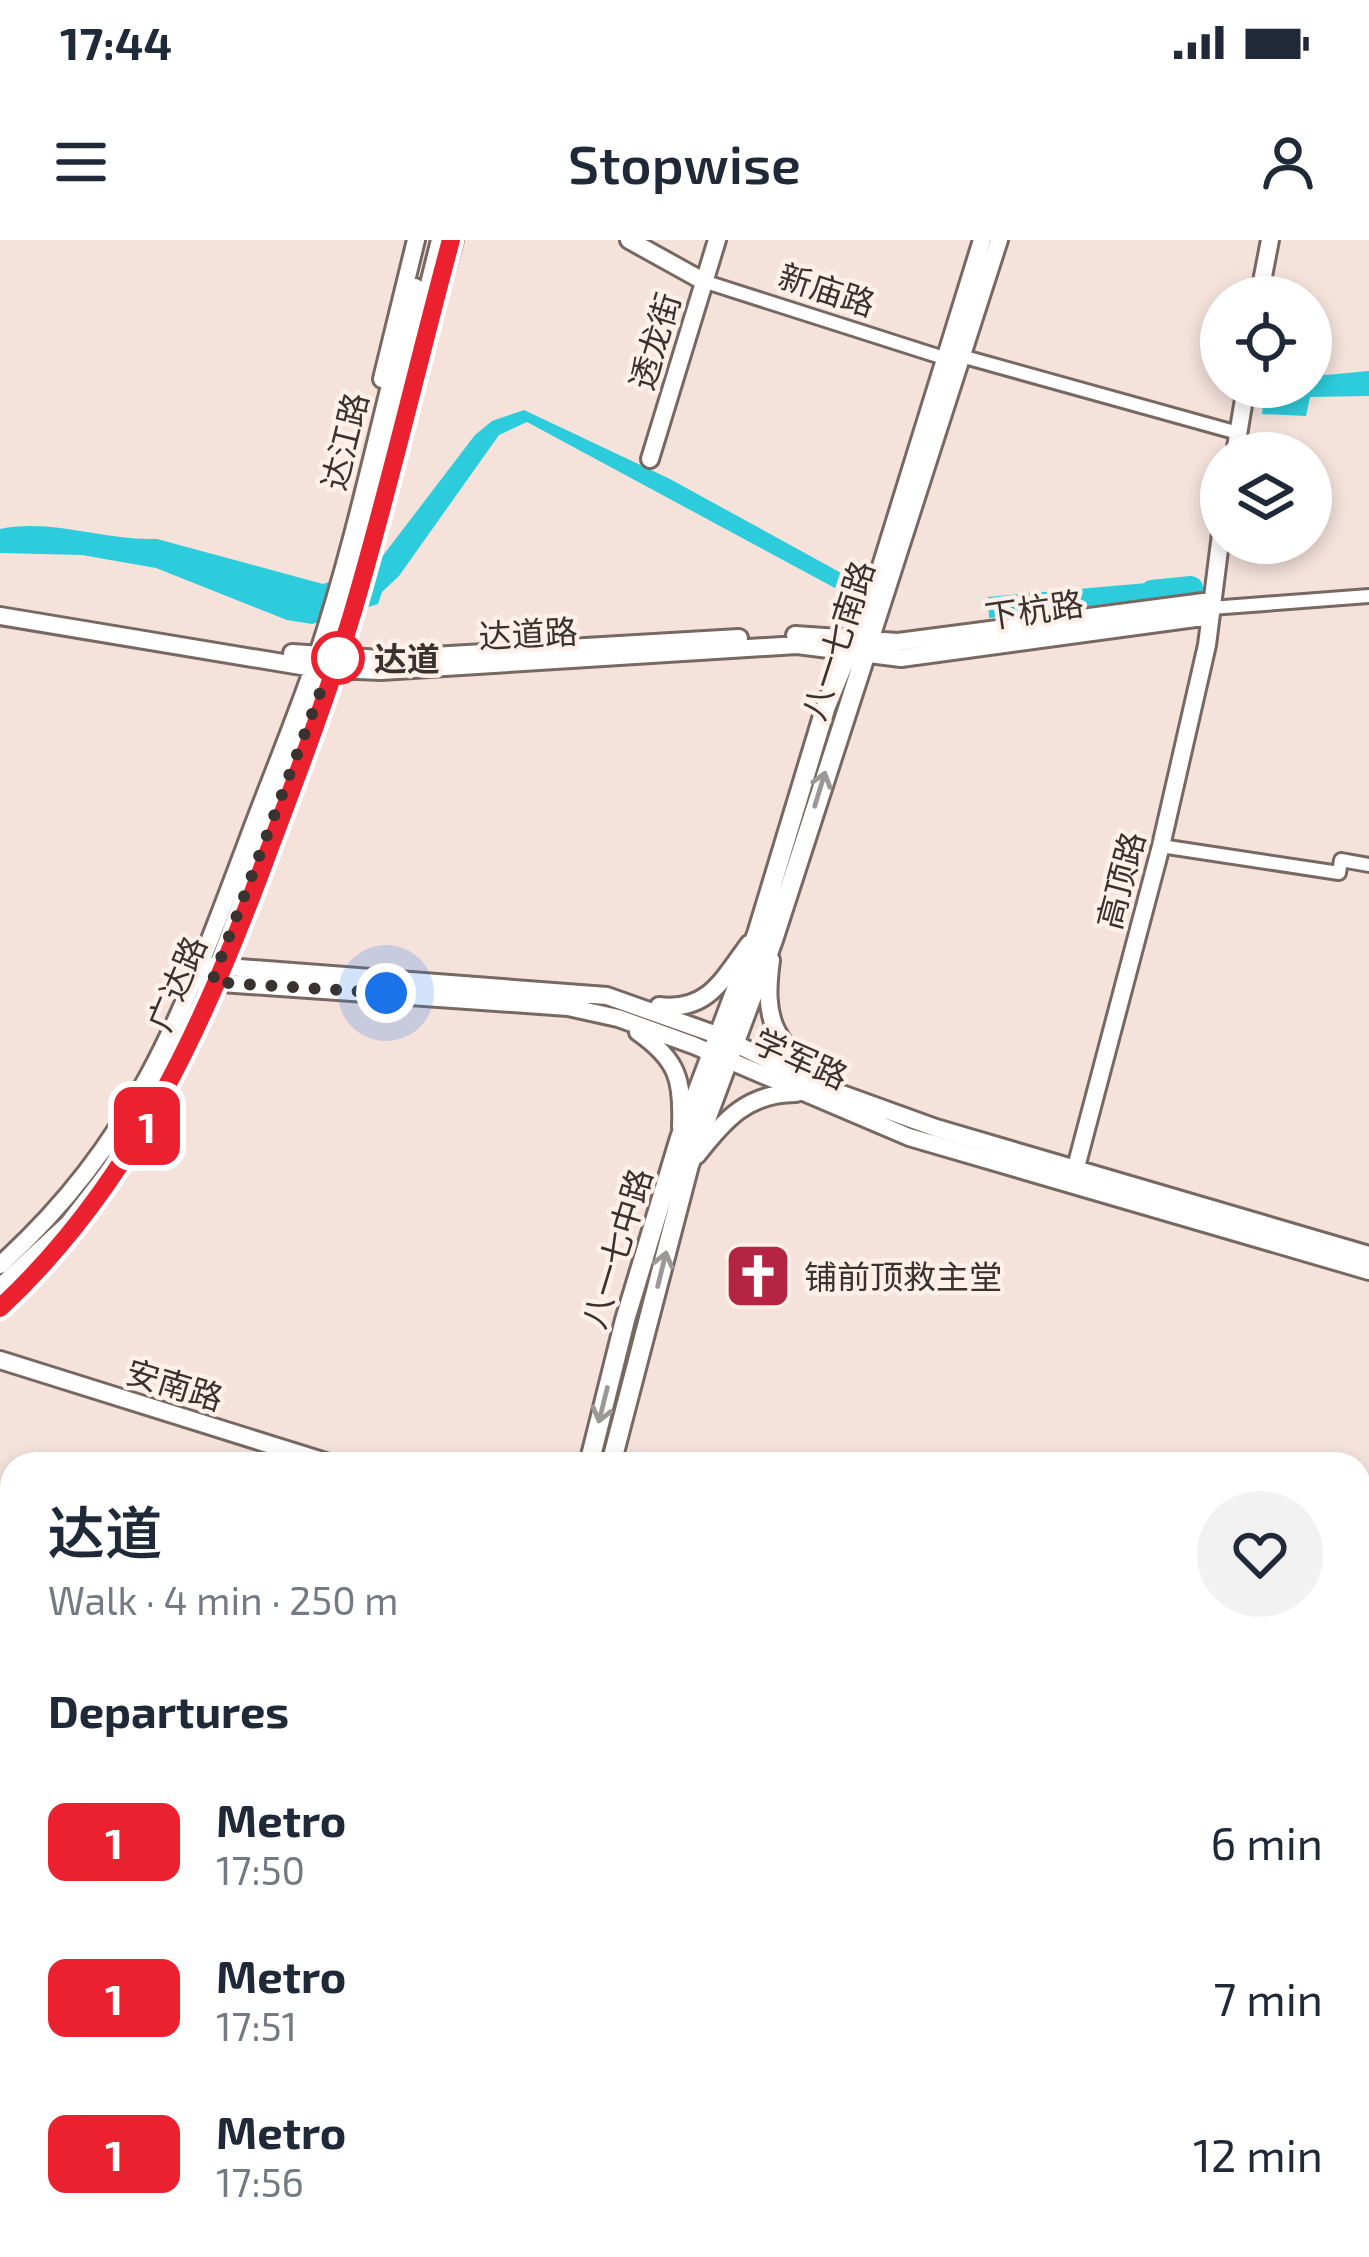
<!DOCTYPE html>
<meta charset="utf-8">
<style>
body{margin:0;font-family:"Exo 2","Noto Sans SC",sans-serif;background:#f2f2f3;color:#1f2937;height:100vh;display:flex;flex-direction:column;font-size:45px;white-space:nowrap}
*{box-sizing:border-box;margin:0}
p{font-size:39px;color:#747a83}
.icon{flex:none;width:66px;height:66px;fill:none;stroke:currentColor;stroke-width:2;stroke-linecap:round;stroke-linejoin:round}
.map{position:relative;flex:1;overflow:hidden}
.sheet{position:absolute;left:0px;top:1212px;width:1371px;height:807px;display:flex;flex-direction:column;background:#fff;border-radius:36px 36px 0 0;box-shadow:0 6px 18px #0003}
.sheet>*{flex:none}
.badge{padding:0 24px;border-radius:18px;font-size:42px;line-height:78px}
.buttons{position:absolute;left:1200px;top:36px;display:grid;gap:24px}
.buttons a{display:grid;place-items:center;width:132px;height:132px;border-radius:50%;background:#fff;box-shadow:0 6px 18px #0003;font-size:60px}
.you{position:absolute;width:60px;height:60px;margin:-30px;border:9px solid #fff;border-radius:50%;background:#1a73e8;box-shadow:0 0 0 18px #1a73e833}
.map>.badge{position:absolute;translate:-50% -50%;box-shadow:0 0 0 6px #fff}
h2{padding:0 48px;font-size:45px;line-height:108px}
.round{display:grid;place-items:center;flex:none;width:126px;height:126px;border-radius:63px;background:#f2f2f3}
.overview{display:flex;align-items:center;justify-content:space-between;height:204px;padding:0 48px}
h1{font-size:57px;font-weight:600;line-height:90px}
ul{padding:0;list-style:none}
li{display:flex;align-items:center;gap:36px;height:156px;padding:0 48px}
li div{flex:1}
li b{display:block;font-size:45px}
li em{font-style:normal}
li .badge{min-width:132px;font-weight:700;text-align:center}
.status{display:flex;justify-content:space-between;align-items:center;height:84px;padding:0 60px;background:#fff;direction:ltr}
.status svg{height:33px;fill:currentColor}
header{display:flex;justify-content:space-between;align-items:center;height:156px;padding:0 48px;background:#fff;font-size:54px;font-weight:600}
.map>svg:first-child{display:block}
.water{fill:#2dccdc}
.lines{fill:none;stroke-linecap:round;stroke-linejoin:round}
.river{stroke:#2dccdc;stroke-width:24}
.street-casing{stroke:#786862;stroke-width:18}
.secondary-casing{stroke:#786862;stroke-width:22}
.primary-casing{stroke:#786862;stroke-width:24}
.street{stroke:#fff;stroke-width:12}
.secondary{stroke:#fff;stroke-width:16}
.primary{stroke:#fff;stroke-width:18}
.oneway{stroke:#9c9897}
.line-casing{stroke:#fff;stroke-width:27}
.line{stroke:#eb212f;stroke-width:18}
.walk{stroke:#39322f;stroke-width:12;stroke-dasharray:0 21.6}
.stop-dot{fill:#fff;stroke:#eb212f;stroke-width:6}
.labels{text-anchor:middle;dominant-baseline:central;stroke-width:9;stroke-linejoin:round;paint-order:stroke}
.street-label{font-size:33px;fill:#39322f;stroke:#fff0ea}
.stop-label{font-size:33px;font-weight:bold;fill:#39322f;stroke:#fff0ea;text-anchor:start}
.poi-label{font-size:33px;fill:#39322f;stroke:#fff0ea;text-anchor:start}
</style>
<div class="status"><b>17:44</b><svg viewBox="0 0 49 12"><path d="M0 12V9h3v3zM5 12V6h3v6zM10 12V3h3v9zM15 12V0h3v12zM26 1h20v11H26zM47 4h2v5h-2z"/></svg></div>
<header><svg class="icon" aria-label="menu" viewBox="0 0 24 24"><path d="M4 6h16M4 12h16M4 18h16"/></svg>Stopwise<svg class="icon" aria-label="person" viewBox="0 0 24 24"><circle cx="12" cy="8" r="4"/><path d="M4 21q1-7 8-7t8 7"/></svg></header>
<div class="map">
<svg width="1369" height="2017" viewBox="0 0 1369 2017">
<rect width="100%" height="100%" fill="#f4e2db"/>
<!-- water -->
<path class="water" d="M1311,131L1326,135L1369,131V156L1310,157L1306,176L1262,174L1265,147H1311Z
M524,170L670,239L843,334L835,348L527,182L499,195L399,336L382,352L378,364L312,384L287,380L156,328L82,315L0,313V289C53,278 104,301 157,299L323,344L375,326L475,195L492,181Z
M1181,340L1182,355L989,378L988,357Z"/>
<g class="lines">
<!-- river -->
<path class="river" d="M1152,352L1191,348"/>
<!-- street casing -->
<g class="street-casing">
<path id="street" d="M703,41L944,118
M961,116L1238,193
M1211,368L1369,356
M1161,606L1339,633L1341,620L1369,625"/>
</g>
<!-- secondary casing -->
<g class="secondary-casing">
<path id="secondary" d="M629,0L703,41
M1259,57L1270,0
M382,139L416,0
M408,161L454,0
M1235,213L1246,147
M650,219L717,0
M0,376L313,428L381,431L797,405L901,418L1210,376
M795,395L898,402L1211,361
M852,404L865,378L982,0
M867,410L999,0
M292,413L380,419L739,398
M771,720C763,780 773,797 817,838
M200,725L607,756L717,795L831,850L936,888L1369,1015
M193,741L568,767L618,778L693,805L909,897L1369,1031
M659,766C708,772 723,739 749,704
M638,792C678,820 683,840 681,887
M697,915C725,879 748,853 796,853
M1075,931L1161,606L1207,405L1221,294
M0,1025C137,901 183,773 246,605C269,543 295,481 317,417C357,297 382,170 415,47
M0,1047L69,983L111,929L178,814L212,742L343,389L440,0
M0,1120L332,1224
M1359,1462L1369,1456
M1359,1479L1369,1474
M0,1491L12,1495
M1359,1760L1369,1772
M1359,1893L1369,1884
M705,2007L713,2017
M1058,2007L1062,2017
M276,2017L296,2007
M310,2017L330,2007
M978,2017L982,2007
M994,2017L999,2007
M1012,2017L1036,2007"/>
</g>
<!-- primary casing -->
<g class="primary-casing">
<path id="primary" d="M589,1224L625,1080L680,898L757,694L826,466L848,413
M611,1224L689,925L773,700L865,416
M0,1726L12,1719
M0,1761L12,1754"/>
</g>
<!-- street -->
<use href="#street" class="street"/>
<!-- secondary -->
<use href="#secondary" class="secondary"/>
<!-- primary -->
<use href="#primary" class="primary"/>
</g>
<!-- one-way arrows -->
<defs><path id="oneway-shaft" d="M-6 0H5M1.5-3L5.5 0L1.5 3" fill="none" stroke-width="1.6" stroke-linecap="round" stroke-linejoin="round" transform="scale(3)"/></defs>
<g class="oneway">
<use href="#oneway-shaft" transform="translate(820 549) rotate(-73)"/>
<use href="#oneway-shaft" transform="translate(662 1029) rotate(-76)"/>
<use href="#oneway-shaft" transform="translate(603 1165) rotate(104)"/>
</g>
<g class="lines">
<!-- line casing -->
<g class="line-casing">
<path id="line" d="M0,1068C135,942 206,780 269,610C298,533 327,457 351,378C388,254 417,126 451,0"/>
</g>
<!-- line -->
<use href="#line" class="line"/>
<!-- walk -->
<path class="walk" d="M338,418H333L212,742L386,753"/>
</g>
<!-- icons -->
<defs>
<g id="church-square" transform="scale(3.45)"><rect x="-9" y="-9" width="18" height="18" rx="4" fill="#b62443" stroke="#fff0ea"/><path d="M-1.2-6h2.4v3.5h3.3v2.4h-3.3V6h-2.4V-.1h-3.3v-2.4h3.3Z" fill="#fff"/></g>
</defs>
<g fill-rule="evenodd">
<use href="#church-square" x="758" y="1036"/>
</g>
<!-- markers -->
<circle class="stop-dot" cx="338" cy="418" r="24"/>
<g class="labels">
<!-- street labels -->
<g class="street-label">
<text transform="translate(827 49) rotate(18)">新庙路</text>
<text transform="translate(654 101) rotate(-73)">透龙街</text>
<text transform="translate(344 201) rotate(-76)">达江路</text>
<text transform="translate(1034 369) rotate(-8)">下杭路</text>
<text transform="translate(528 393) rotate(-3)">达道路</text>
<text transform="translate(837 400) rotate(-72)">八一七南路</text>
<text transform="translate(1120 640) rotate(-75)">高顶路</text>
<text transform="translate(176 743) rotate(-67)">广达路</text>
<text transform="translate(801 818) rotate(24)">学军路</text>
<text transform="translate(616 1008) rotate(-73)">八一七中路</text>
<text transform="translate(175 1144) rotate(17)">安南路</text>
</g>
<!-- stop labels -->
<g class="stop-label">
<text x="374" y="418">达道</text>
</g>
<!-- poi labels -->
<g class="poi-label">
<text x="804" y="1036">铺前顶救主堂</text>
</g>
</g>
</svg>
<div class="buttons">
<a><svg class="icon" aria-label="locate" viewBox="0 0 24 24"><circle cx="12" cy="12" r="6"/><path d="M12 2v4M12 18v4M2 12h4M18 12h4"/></svg></a>
<a><svg class="icon" aria-label="layers" viewBox="0 0 24 24"><path d="M12 4l9 5-9 5-9-5zM3 14l9 5 9-5"/></svg></a>
</div>
<div class="you" style="left:386px;top:753px"></div>
<b class="badge" style="left:147px;top:886px;background:#eb212f;color:#fff">1</b>
<section class="sheet">
<div class="overview"><div><h1>达道</h1><p>Walk · 4 min · 250 m</p></div><a class="round"><svg class="icon" aria-label="heart" viewBox="0 0 24 24"><path d="M12 20l-8-8c-3-5 5-10 8-4 3-6 11-1 8 4z"/></svg></a></div>
<h2>Departures</h2>
<ul>
<li><span class="badge" style="background:#eb212f;color:#fff">1</span><div><b>Metro</b><p>17:50</p></div><em>6 min</em></li>
<li><span class="badge" style="background:#eb212f;color:#fff">1</span><div><b>Metro</b><p>17:51</p></div><em>7 min</em></li>
<li><span class="badge" style="background:#eb212f;color:#fff">1</span><div><b>Metro</b><p>17:56</p></div><em>12 min</em></li>
</ul>
</section>
</div>
